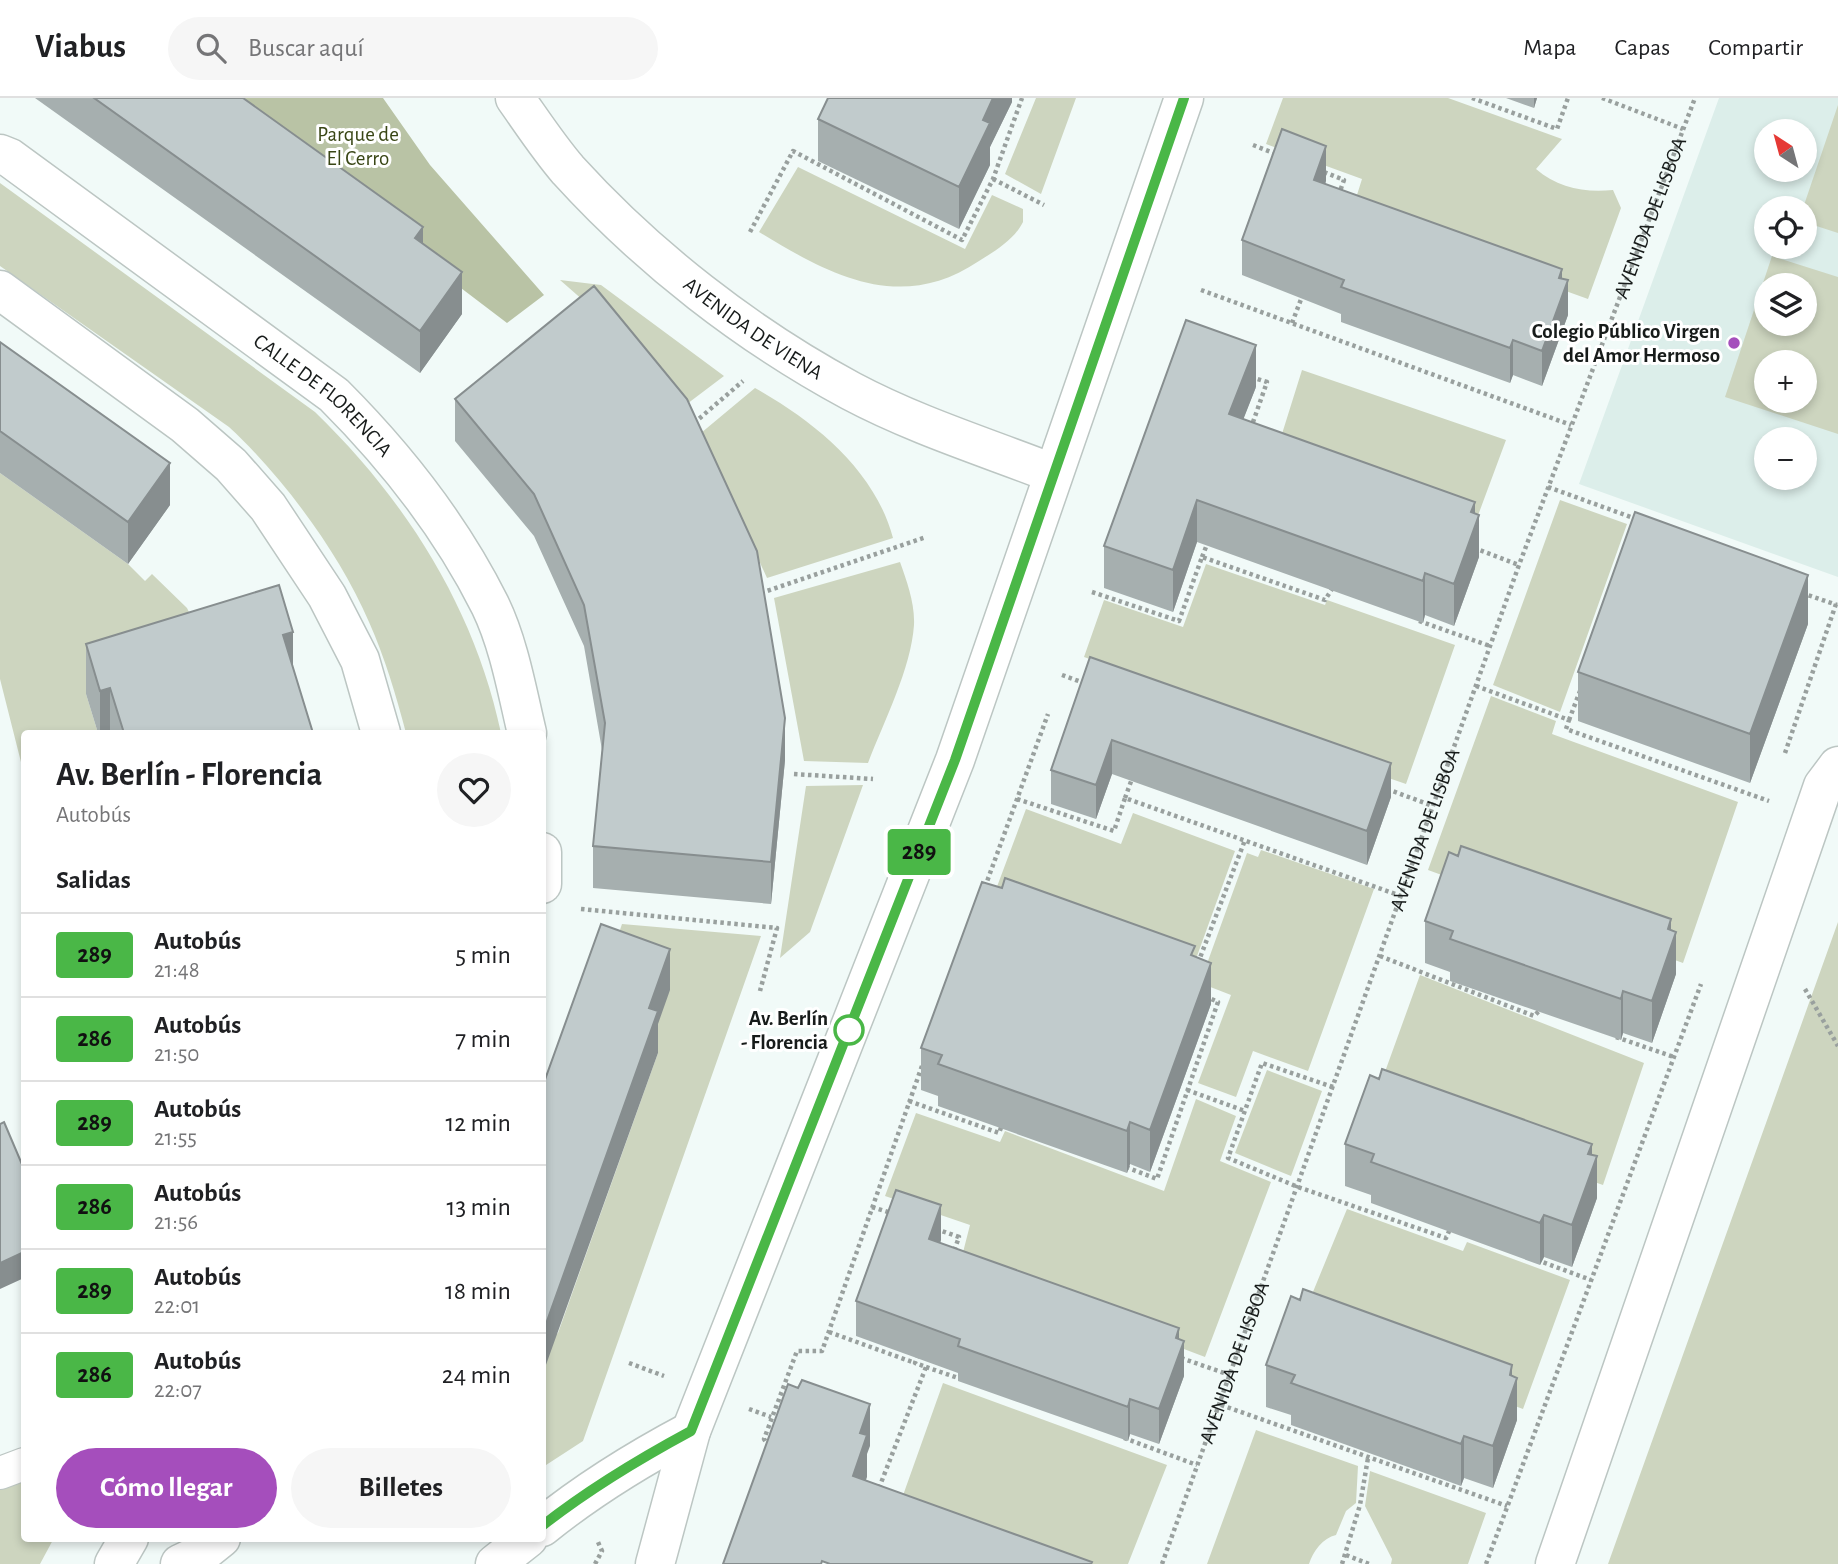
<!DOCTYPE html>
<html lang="es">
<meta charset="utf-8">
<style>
body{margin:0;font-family:"Alegreya Sans",sans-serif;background:#f6f6f6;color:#202124;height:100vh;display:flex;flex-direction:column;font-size:26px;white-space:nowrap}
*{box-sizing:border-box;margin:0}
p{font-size:23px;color:#757577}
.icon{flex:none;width:38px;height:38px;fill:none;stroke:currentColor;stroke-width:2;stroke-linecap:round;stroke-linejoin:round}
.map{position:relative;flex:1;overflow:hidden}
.details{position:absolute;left:21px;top:632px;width:525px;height:812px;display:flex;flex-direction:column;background:#fff;border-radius:7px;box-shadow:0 4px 10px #0003}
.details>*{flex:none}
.badge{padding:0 14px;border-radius:5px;font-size:24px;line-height:46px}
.needle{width:46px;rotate:324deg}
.tools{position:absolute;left:1754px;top:21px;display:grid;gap:14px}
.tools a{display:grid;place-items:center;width:63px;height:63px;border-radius:50%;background:#fff;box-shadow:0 4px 10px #0003;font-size:35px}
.map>.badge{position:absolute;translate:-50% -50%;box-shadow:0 0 0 4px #fff}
h2{padding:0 35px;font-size:26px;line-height:63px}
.round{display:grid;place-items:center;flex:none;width:74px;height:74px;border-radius:37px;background:#f6f6f6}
.headline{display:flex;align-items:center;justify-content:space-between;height:119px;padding:0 35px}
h1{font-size:33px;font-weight:700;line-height:52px}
.primary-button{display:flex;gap:14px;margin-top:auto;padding:14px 35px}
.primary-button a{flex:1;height:80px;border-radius:42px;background:#a54ebc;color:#fff;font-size:28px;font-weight:700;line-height:80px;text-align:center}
.primary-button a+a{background:#f6f6f6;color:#202124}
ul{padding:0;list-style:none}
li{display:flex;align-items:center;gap:21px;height:84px;padding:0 35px;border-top:2px solid #e0e0e0}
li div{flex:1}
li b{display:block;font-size:26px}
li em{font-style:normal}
li .badge{min-width:77px;font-weight:700;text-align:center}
header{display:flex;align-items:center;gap:42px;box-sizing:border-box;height:98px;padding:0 35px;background:#fff;border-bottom:2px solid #e0e0e0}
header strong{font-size:33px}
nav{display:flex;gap:38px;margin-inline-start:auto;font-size:24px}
.search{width:490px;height:63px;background:#f6f6f6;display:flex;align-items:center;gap:18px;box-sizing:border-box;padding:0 24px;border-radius:38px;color:#757577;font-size:26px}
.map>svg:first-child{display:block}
.built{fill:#dceeea;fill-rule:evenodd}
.green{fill:#cdd5bf;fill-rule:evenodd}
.forest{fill:#b9c3a5}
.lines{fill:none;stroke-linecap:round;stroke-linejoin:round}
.service-casing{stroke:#bcc6c3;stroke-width:34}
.minor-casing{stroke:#bcc6c3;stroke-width:41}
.path{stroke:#99a09e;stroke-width:4.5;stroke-dasharray:3.5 3.5;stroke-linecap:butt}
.service{stroke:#fff;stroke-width:32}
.minor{stroke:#fff;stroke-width:38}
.wall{fill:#a6afaf}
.shaded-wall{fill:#878e8f}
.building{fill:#c1cbcc;stroke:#878e8f;stroke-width:2}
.line-casing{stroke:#fff;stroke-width:16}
.line{stroke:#4ab747;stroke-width:10}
.poi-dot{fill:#a54ebc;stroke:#fff;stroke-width:2.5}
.stop-dot{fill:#fff;stroke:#4ab747;stroke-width:3.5}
.labels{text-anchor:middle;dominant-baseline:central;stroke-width:6;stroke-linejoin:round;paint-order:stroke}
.park-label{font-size:21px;fill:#394615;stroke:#fff}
.street-label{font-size:21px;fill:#171b1a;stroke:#fff}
.poi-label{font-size:21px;font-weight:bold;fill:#171b1a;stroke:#fff;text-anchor:end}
.stop-label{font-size:21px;font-weight:bold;fill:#171b1a;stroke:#fff;text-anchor:end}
</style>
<header>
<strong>Viabus</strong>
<div class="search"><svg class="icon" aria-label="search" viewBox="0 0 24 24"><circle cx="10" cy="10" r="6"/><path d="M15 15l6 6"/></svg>Buscar aquí</div>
<nav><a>Mapa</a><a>Capas</a><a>Compartir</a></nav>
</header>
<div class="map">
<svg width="1838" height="1466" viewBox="0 0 1838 1466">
<rect width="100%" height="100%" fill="#f1faf8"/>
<!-- built -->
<path class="built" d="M1719,0H1838V479L1579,386ZM1766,33H1804V72H1766ZM1766,110H1804V149H1766ZM1766,187H1804V226H1766ZM1766,264H1804V303H1766ZM1766,341H1804V380H1766Z"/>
<!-- green -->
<path class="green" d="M1036,0H1076L1041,96L1005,76Z
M1283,0H1448L1562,41L1536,71C1558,90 1585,95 1613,92L1621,110L1588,201L1351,116L1362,81L1266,46Z
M1838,7V135L1804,124L1803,110Z
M798,69L965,151L992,97L1023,111V124C1014,142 995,153 979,163C900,216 830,177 759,134Z
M0,85L315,314C406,402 475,511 501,635H406C396,597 385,560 369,524C340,456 283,379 229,329L0,168Z
M1772,158L1838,179V336L1725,299ZM1766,187H1804V226H1766ZM1766,264H1804V303H1766Z
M560,182L601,187L724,278L679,312L617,232Z
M1302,272L1506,342L1470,439L1276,355Z
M755,290C814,323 875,372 893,440L767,480L701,335Z
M0,375L128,466L145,483L152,476L187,510L204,545L86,596L98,635H24V676L0,581Z
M1560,402L1627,426L1560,614L1493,587Z
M900,464C907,484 915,505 914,527C911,571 884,623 868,665L804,663L774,500Z
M1206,466L1325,507L1327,502L1455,547L1406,686L1284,644L1288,631L1084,559L1104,502L1183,529Z
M1491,598L1556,623L1552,636L1738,704L1683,865L1428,772Z
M863,687L810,834L780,860L806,688Z
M1026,711L1121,746L1133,715L1235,753L1188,883L989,810Z
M1261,752L1374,791L1308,973L1253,953L1236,999L1198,985L1231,897L1200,885L1247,755L1258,759Z
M1838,824V1466H1608Z
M622,826L761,838L583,1343L543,1369V1248L558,1235L658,955L607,870Z
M1420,877L1644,965L1603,1087L1373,1007Z
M1267,972L1322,993L1291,1078L1235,1055Z
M1196,1001L1236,1018L1220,1063L1271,1084L1205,1259L960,1166L970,1127L885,1098L916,1015L1000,1044L1005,1033L1164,1093Z
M1347,1111L1463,1153L1467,1144L1570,1182L1523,1311L1299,1228Z
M943,1285L1167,1367L1128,1466H1041L896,1417Z
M1256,1332L1358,1368L1356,1405L1346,1413L1336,1437C1323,1440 1313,1453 1309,1466H1207Z
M1370,1373L1486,1415L1468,1466H1391L1392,1461L1365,1408Z
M24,1376V1440H54L40,1466H0V1387Z"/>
<!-- forest -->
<path class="forest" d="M211,0H383L430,67L544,197L507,225Z"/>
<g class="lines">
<!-- service casing -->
<g class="service-casing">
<path id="service" d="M0,1375L24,1366"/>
</g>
<!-- minor casing -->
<g class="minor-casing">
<g id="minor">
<path id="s2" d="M515,0C532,24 549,50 568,72C648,160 747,237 851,293C915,327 985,349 1052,375"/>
<path id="s3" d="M0,56L10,60L334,297C395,358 451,429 490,507C509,546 517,593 527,635"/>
<path d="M0,192L185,327L231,367L268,409L327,498L360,562L381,635"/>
<path d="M542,754V786"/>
<path d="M542,1429C589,1391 638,1361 691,1333"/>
<path d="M114,1466L129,1440"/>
<path d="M180,1466L201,1456L221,1440"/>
<path d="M495,1466L528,1440"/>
<path d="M655,1466L691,1333L955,662L1184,0"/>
<path d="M1555,1466L1823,688L1838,668"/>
</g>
</g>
<!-- path -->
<g class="path">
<path d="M1472,0L1557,31L1568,0"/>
<path d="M1602,0L1683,31"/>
<path d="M1253,47L1276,56"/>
<path d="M1324,74L1344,82L1339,96"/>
<path d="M993,81L1044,107"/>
<path d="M750,134L793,53L962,142L993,81L1022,0"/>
<path d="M1201,192L1571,327"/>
<path d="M1292,225L1303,196"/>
<path d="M1251,279L1267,284L1252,327"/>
<path d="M694,325L743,283"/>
<path d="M1548,389L1639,422"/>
<path d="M1474,450L1519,467"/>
<path d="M1202,459L1208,444"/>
<path d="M1092,494L1179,523L1202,459L1325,502L1332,491"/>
<path d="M761,495L926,439"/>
<path d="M1802,495L1837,507"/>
<path d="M1419,523L1490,548"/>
<path d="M1062,577L1084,585"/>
<path d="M1476,588L1569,622L1566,631L1769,703"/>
<path d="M1569,622L1580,593"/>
<path d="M1785,655L1836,506"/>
<path d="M794,676L873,681"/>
<path d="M1387,691L1433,708"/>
<path d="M1125,700L1133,678"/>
<path d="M1017,701L1114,733L1125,700L1401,798"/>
<path d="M985,789L1048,616"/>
<path d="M581,811L777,830L760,893"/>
<path d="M1380,858L1534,918L1539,913"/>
<path d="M1198,865L1245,742"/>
<path d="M1805,891L1838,948"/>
<path d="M1616,939L1674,959"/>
<path d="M1333,989L1262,965L1228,1060L1298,1089L1446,1140L1450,1131"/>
<path d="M1187,992L1245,1013"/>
<path d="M909,1003L999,1035L1002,1027"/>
<path d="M1126,1069L1157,1081L1218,904L1207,899"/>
<path d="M872,1109L891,1115"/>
<path d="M936,1131L959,1139L954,1153"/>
<path d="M1537,1162L1591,1182"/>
<path d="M829,1234L915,1265"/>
<path d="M1181,1260L1230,1277"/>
<path d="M629,1265L664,1278"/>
<path d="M926,1269L961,1281"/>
<path d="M1221,1307L1507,1408"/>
<path d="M749,1311L771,1319"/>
<path d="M1124,1340L1197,1367"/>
<path d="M769,1349L764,1341L797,1253H822L923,965"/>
<path d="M879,1390L926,1269L915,1265L918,1257"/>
<path d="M1346,1457L1369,1466"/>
<path d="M595,1466L602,1453L598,1444"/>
<path id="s1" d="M1162,1466L1519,467L1695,0"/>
<path d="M1342,1466L1360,1407L1368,1360"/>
<path d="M1486,1466L1701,886"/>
</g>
<!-- service -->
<use href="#service" class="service"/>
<!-- minor -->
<use href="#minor" class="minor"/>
</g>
<!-- wall -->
<path class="wall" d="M35,0H243L423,145L462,216L420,275Z
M1012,0V4L990,49V67L959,131L818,63V21Z
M1506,0H1537L1534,10Z
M1326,83L1325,86L1562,180L1568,217L1542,288L1513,277L1510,285L1341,224V216L1242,177V142Z
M0,244L170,407L128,466L0,375Z
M1256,289L1243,321L1475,416L1479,459L1454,528L1425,517L1423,525L1197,444L1173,514L1104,490V448Z
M455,301L785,662L771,806L593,790V748L602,652L584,548L534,438L455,343Z
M1808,526L1750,685L1578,623V574Z
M86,546L293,569L313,635H98L86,596Z
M1090,559L1391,699L1367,767L1112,676L1096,721L1051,706V672Z
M1425,823L1671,833L1676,876L1652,945L1623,935L1621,942L1450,883V874L1425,865Z
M1195,858L1211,906L1150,1074L1130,1066L1127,1075L938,1008V998L921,992V950Z
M1345,1046L1592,1057L1597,1100L1572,1169L1544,1159L1540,1167L1371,1105V1097L1345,1088Z
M941,1142L940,1145L1179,1241L1184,1278L1159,1346L1130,1336L1128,1343L958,1283V1275L856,1238V1203Z
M1266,1267L1512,1278L1517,1322L1493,1390L1464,1380L1461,1388L1291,1327V1317L1266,1309Z"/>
<!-- shaded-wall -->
<path class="shaded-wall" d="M993,0H1012V4L990,49V67L959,131V89L983,22Z
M1534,0H1537L1534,10Z
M1326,48V83L1314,117V82Z
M423,129V171L415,140Z
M1562,171V198L1568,182V217L1542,288V253Z
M462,174V216L420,275V233Z
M1513,242V277L1510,285V250Z
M1256,247V289L1229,358V316Z
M170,365V407L128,466V424Z
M1197,402V444L1173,514V472Z
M1475,404V430L1479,417V459L1454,528V486L1471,414Z
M1425,475V517L1423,525V483Z
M1808,477V526L1750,685V636Z
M293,534V584L283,537Z
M110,590V635H100V593Z
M785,620V662L771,806V764Z
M1112,642V676L1096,721V687Z
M1391,665V699L1367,767V733Z
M1671,821V847L1676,834V876L1652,945V903L1668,831Z
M670,851V892L658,926V955L542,1278V1236L649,910Z
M1211,865V906L1150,1074V1032Z
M1623,893V935L1621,942V901Z
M1130,1024V1066L1127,1075V1033Z
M1592,1046V1072L1597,1058V1100L1572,1169V1127L1588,1056Z
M941,1107V1142L929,1176V1141Z
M1544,1117V1159L1540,1167V1125Z
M24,1154V1180L0,1191V1165Z
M1179,1230V1257L1184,1243V1278L1159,1346V1311Z
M1512,1267V1293L1517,1280V1322L1493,1390V1348Z
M1130,1301V1336L1128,1343V1309Z
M870,1306V1348L867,1356V1379L853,1420V1378L860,1335Z
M1464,1338V1380L1461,1388V1346Z"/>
<!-- building -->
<path class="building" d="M94,0H243L423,129L415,140L462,174L420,233Z
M828,0H993L983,22L990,25L959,89L818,21Z
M1282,31L1326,48L1314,82L1562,171L1559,180L1568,182L1542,253L1513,242L1510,250L1341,189L1344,182L1242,142Z
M594,188L687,301L757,453L785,620L771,764L593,748L605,625L584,507L534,396L455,301Z
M1186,222L1256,247L1229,316L1475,404L1471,414L1479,417L1454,486L1425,475L1423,483L1197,402L1173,472L1104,448Z
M0,244L170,365L128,424L0,333Z
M1635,414L1808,477L1750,636L1578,574Z
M279,487L293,534L283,537L313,635H124L110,590L100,593L86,546Z
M1090,559L1391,665L1367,733L1112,642L1096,687L1051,672Z
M1461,748L1671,821L1668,831L1676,834L1652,903L1623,893L1621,901L1450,841L1453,833L1425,823L1449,754L1458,758Z
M1005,780L1195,848L1191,857L1211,865L1150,1032L1130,1024L1127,1033L938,966L942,957L921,950L982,784L1002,790Z
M601,826L670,851L649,910L658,913L542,1237V990Z
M1382,971L1592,1046L1588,1056L1597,1058L1572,1127L1544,1117L1540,1125L1371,1064L1374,1056L1345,1046L1370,977L1379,981Z
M4,1024L24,1071V1154L0,1165V1026Z
M896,1092L941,1107L929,1141L1179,1230L1176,1240L1184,1243L1159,1311L1130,1301L1128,1309L958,1248L960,1241L856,1203Z
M1303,1191L1512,1267L1510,1277L1517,1280L1493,1348L1464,1338L1461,1346L1291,1285L1295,1277L1266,1267L1291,1198L1300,1202Z
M802,1282L870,1306L860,1335L867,1337L853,1378L1092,1464L1091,1466H830L822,1463L821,1466H723L788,1286L798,1290Z"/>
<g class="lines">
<!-- line casing -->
<g class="line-casing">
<path id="line" d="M542,1428C589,1391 639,1361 691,1333L955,662L1184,0"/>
</g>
<!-- line -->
<use href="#line" class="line"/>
</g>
<!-- markers -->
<circle class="poi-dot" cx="1734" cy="245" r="7"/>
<circle class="stop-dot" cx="849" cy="932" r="14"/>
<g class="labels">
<!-- park labels -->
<g class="park-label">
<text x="358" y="36">Parque de<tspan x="358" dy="24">El Cerro</tspan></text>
</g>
<!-- street labels -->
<g class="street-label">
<text stroke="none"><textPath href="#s1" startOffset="1432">AVENIDA DE LISBOA</textPath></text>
<text stroke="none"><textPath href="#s2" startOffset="334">AVENIDA DE VIENA</textPath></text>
<text stroke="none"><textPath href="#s3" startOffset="404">CALLE DE FLORENCIA</textPath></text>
<text stroke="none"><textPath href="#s1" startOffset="780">AVENIDA DE LISBOA</textPath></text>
<text stroke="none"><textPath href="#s1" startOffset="214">AVENIDA DE LISBOA</textPath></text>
</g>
<!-- poi labels -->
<g class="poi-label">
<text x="1720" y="233">Colegio Público Virgen<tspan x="1720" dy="24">del Amor Hermoso</tspan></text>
</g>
<!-- stop labels -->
<g class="stop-label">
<text x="828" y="920">Av. Berlín<tspan x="828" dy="24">- Florencia</tspan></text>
</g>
</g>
</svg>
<div class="tools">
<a><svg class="needle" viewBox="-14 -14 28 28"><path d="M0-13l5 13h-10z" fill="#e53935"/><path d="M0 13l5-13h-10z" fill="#757577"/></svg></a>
<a><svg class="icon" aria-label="locate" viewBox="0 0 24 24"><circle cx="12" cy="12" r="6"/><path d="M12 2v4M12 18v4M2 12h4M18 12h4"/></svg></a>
<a><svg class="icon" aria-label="layers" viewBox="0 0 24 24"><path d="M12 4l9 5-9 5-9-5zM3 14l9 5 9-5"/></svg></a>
<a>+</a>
<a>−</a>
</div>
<b class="badge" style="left:919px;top:754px;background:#4ab747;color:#111">289</b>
<section class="details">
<div class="headline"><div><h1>Av. Berlín - Florencia</h1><p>Autobús</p></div><a class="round"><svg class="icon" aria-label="heart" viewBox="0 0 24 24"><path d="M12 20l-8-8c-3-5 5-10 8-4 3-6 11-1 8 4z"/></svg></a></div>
<h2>Salidas</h2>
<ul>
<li><span class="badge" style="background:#4ab747;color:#111">289</span><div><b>Autobús</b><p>21:48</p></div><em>5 min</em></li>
<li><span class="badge" style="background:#4ab747;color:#111">286</span><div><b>Autobús</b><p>21:50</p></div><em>7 min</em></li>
<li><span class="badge" style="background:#4ab747;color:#111">289</span><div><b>Autobús</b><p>21:55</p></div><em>12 min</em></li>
<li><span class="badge" style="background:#4ab747;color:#111">286</span><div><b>Autobús</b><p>21:56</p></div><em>13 min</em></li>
<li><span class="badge" style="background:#4ab747;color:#111">289</span><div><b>Autobús</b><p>22:01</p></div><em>18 min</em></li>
<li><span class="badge" style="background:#4ab747;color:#111">286</span><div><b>Autobús</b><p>22:07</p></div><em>24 min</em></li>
</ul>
<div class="primary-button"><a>Cómo llegar</a><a>Billetes</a></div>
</section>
</div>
